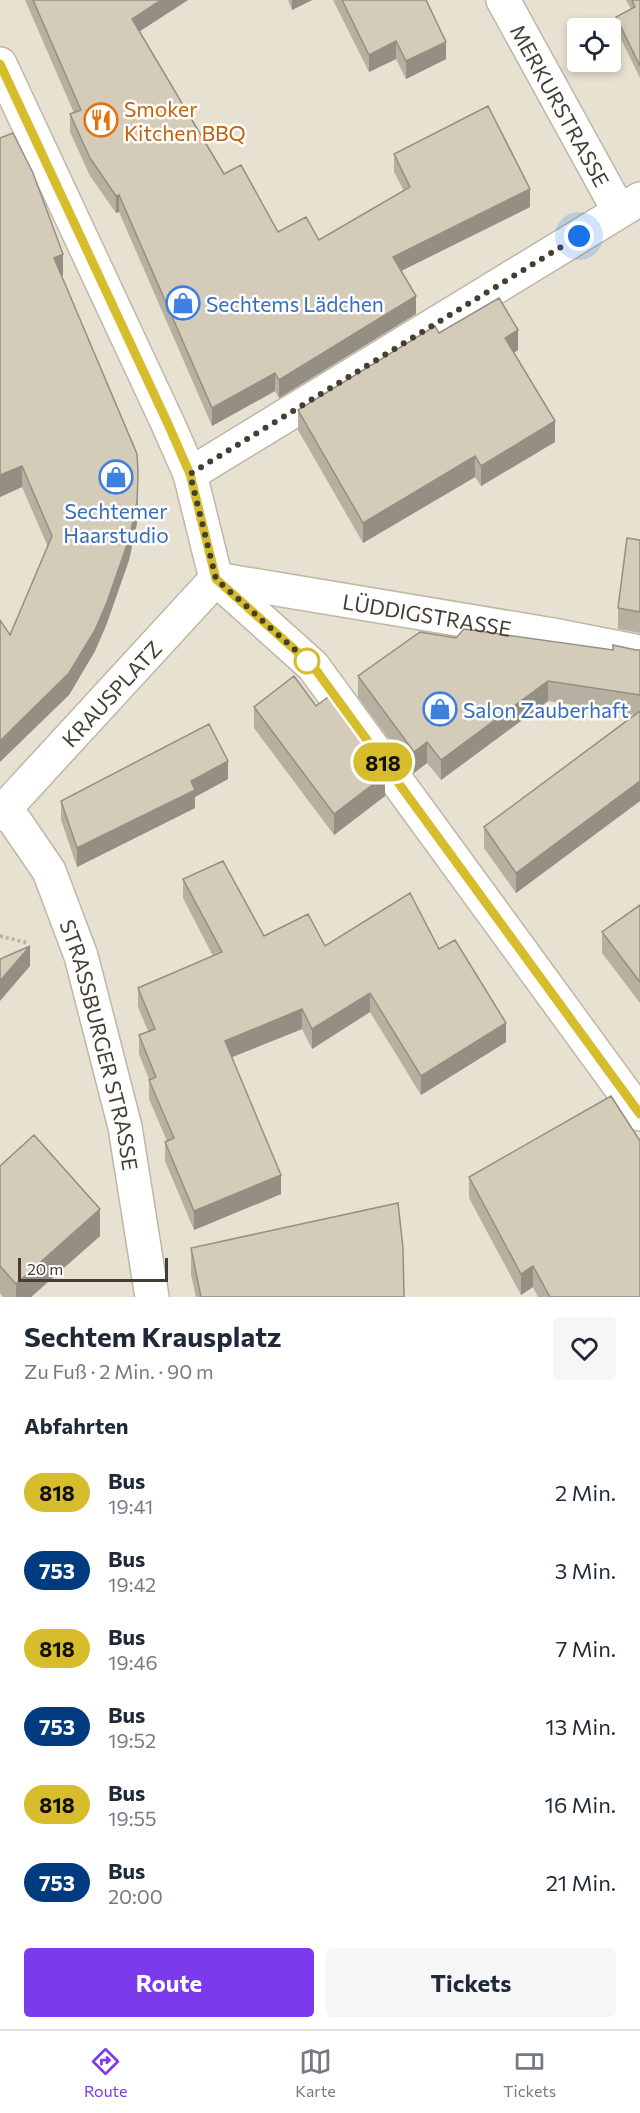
<!DOCTYPE html>
<html lang="de">
<meta charset="utf-8">
<style>
body{margin:0;font-family:Commissioner,sans-serif;background:#f6f6f7;color:#1f2937;height:100vh;display:flex;flex-direction:column;font-size:22px;white-space:nowrap}
*{box-sizing:border-box;margin:0}
p{font-size:20px;color:#747a83}
.icon{flex:none;width:33px;height:33px;fill:none;stroke:currentColor;stroke-width:2;stroke-linecap:round;stroke-linejoin:round}
.map{position:relative;height:1297px;overflow:hidden}
.panel{display:flex;flex-direction:column;background:#fff;flex:1}
.panel>*{flex:none}
.badge{padding:0 12px;border-radius:20px;font-size:21px;line-height:39px}
.fabs{position:absolute;left:567px;top:18px;display:grid;gap:12px}
.fabs a{display:grid;place-items:center;width:54px;height:54px;border-radius:6px;background:#fff;box-shadow:0 3px 9px #0003;font-size:30px}
.scale{position:absolute;left:18px;bottom:15px;width:150px;box-sizing:border-box;padding-left:6px;border:3px solid #453f33;border-top:0;font-size:16px;line-height:21px;white-space:nowrap;color:#453f33;-webkit-text-stroke:4px #fff;paint-order:stroke}
.you{position:absolute;width:30px;height:30px;margin:-15px;border:4px solid #fff;border-radius:50%;background:#1a73e8;box-shadow:0 0 0 9px #1a73e833}
.map>.badge{position:absolute;translate:-50% -50%;box-shadow:0 0 0 3px #fff}
h2{padding:0 24px;font-size:22px;line-height:54px}
.round{display:grid;place-items:center;flex:none;width:63px;height:63px;border-radius:6px;background:#f6f6f7}
.summary{display:flex;align-items:center;justify-content:space-between;height:102px;padding:0 24px}
h1{font-size:28px;font-weight:700;line-height:45px}
.action{display:flex;gap:12px;margin-top:auto;padding:12px 24px}
.action a{flex:1;height:69px;border-radius:6px;background:#7c3aed;color:#fff;font-size:24px;font-weight:700;line-height:69px;text-align:center}
.action a+a{background:#f6f6f7;color:#1f2937}
ul{padding:0;list-style:none}
li{display:flex;align-items:center;gap:18px;height:78px;padding:0 24px}
li div{flex:1}
li b{display:block;font-size:22px}
li em{font-style:normal}
li .badge{min-width:66px;font-weight:700;text-align:center}
.dock{display:flex;justify-content:space-around;align-items:center;height:84px;border-top:2px solid #e0e1e3;background:#fff;font-size:16px;color:#747a83}
.dock a{display:grid;justify-items:center;gap:3px}
.dock .on{color:#7c3aed}
.map>svg:first-child{display:block}
.residential{fill:#e7e1d1;fill-rule:evenodd}
.lines{fill:none;stroke-linecap:round;stroke-linejoin:round}
.street-casing{stroke:#bfb7a6;stroke-width:36}
.path{stroke:#c1b396;stroke-width:4;stroke-dasharray:3 3;stroke-linecap:butt}
.street{stroke:#fff;stroke-width:33}
.wall{fill:#b7af9f}
.shaded-wall{fill:#958e82}
.building{fill:#d5cbb9;stroke:#958e82;stroke-width:1.5}
.line-casing{stroke:#fff;stroke-width:14}
.line{stroke:#d7bc2b;stroke-width:9}
.walk{stroke:#453f33;stroke-width:6;stroke-dasharray:0 10.8}
.stop-dot{fill:#fff;stroke:#d7bc2b;stroke-width:3}
.labels{text-anchor:middle;dominant-baseline:central;stroke-width:5;stroke-linejoin:round;paint-order:stroke}
.street-label{font-size:21px;fill:#453f33;stroke:#fff}
.food-label{font-size:21px;fill:#c56008;stroke:#fff;text-anchor:start}
.shop-label{font-size:21px;fill:#366cbe;stroke:#fff;text-anchor:start}
</style>
<div class="map">
<svg width="640" height="1297" viewBox="0 0 640 1297">
<rect width="100%" height="100%" fill="#f3efe4"/>
<!-- residential -->
<path class="residential" d="M0,0H640V1297H0ZM578,28H610V62H578Z"/>
<g class="lines">
<!-- street casing -->
<g class="street-casing">
<g id="street">
<path id="s1" d="M503,0L619,211"/>
<path d="M0,64L168,424L190,474L216,579"/>
<path d="M190,474L640,199"/>
<path d="M216,579L313,666L640,1114"/>
<path id="s2" d="M216,579L553,635L640,652"/>
<path id="s3" d="M6,808L49,871L81,956L125,1127L152,1297"/>
<path id="s4" d="M0,814L216,579"/>
</g>
</g>
<!-- path -->
<path class="path" d="M0,936L28,943"/>
<!-- street -->
<use href="#street" class="street"/>
</g>
<!-- wall -->
<path class="wall" d="M25,0H188L139,32L224,174L278,232L319,240L404,191L394,172V154L530,207L401,271L416,314L279,398L275,391L212,426L119,212L116,213L90,176L70,132V114L74,113Z
M288,0H312L292,10Z
M333,0H426L446,59L406,79L396,59L369,72Z
M626,0H640V78L616,29V17L631,9Z
M0,138L63,275L62,276L138,495L137,523L129,560L107,623L95,651L69,695L10,635L48,547L22,487L0,497Z
M439,333L518,350L514,353L555,442L481,486L475,477L363,543L298,430V410Z
M640,540V633L618,629V608Z
M456,638L613,650H640V801L516,893L484,848V827L635,715L548,701L441,780L427,763L414,773L358,697V676Z
M254,707L385,796L334,835L254,728Z
M228,779L195,797V808L77,867L61,820V801Z
M183,879L264,936L325,946L439,949L506,1042L421,1095L370,1012L312,1049L302,1029L232,1057L281,1194L194,1230L165,1161V1142L167,1141L149,1099V1079L139,1054V1035L148,1031L138,1007V988L213,956L183,898Z
M640,905V1003L602,953V932Z
M0,1166L100,1236L31,1297H3L0,1293Z
M469,1177L640,1297H538L533,1287L521,1295L469,1198Z
M191,1248L404,1297H196L191,1275Z"/>
<!-- shaded-wall -->
<path class="shaded-wall" d="M161,0H188L132,36V19Z
M292,0H312L292,10Z
M396,41V59L369,72V55Z
M446,42V59L406,79V61Z
M530,189V207L393,275V257Z
M119,195V212L116,213V196Z
M63,254V275L54,279V258Z
M416,296V314L279,398V380Z
M518,330V350L505,358V338Z
M275,373V391L212,426V408Z
M555,421V442L481,486V466Z
M475,456V477L363,543V523Z
M22,466V487L0,497V475Z
M138,473L137,523L129,560L107,623L95,651L69,695L0,762V741Z
M548,681V701L441,780V760Z
M427,742V763L414,773V752Z
M228,761V779L195,797V808L77,867V848L191,781Z
M385,775V796L334,835V814Z
M640,781V801L516,893V873Z
M30,946V966L0,1001V981Z
M370,993V1012L312,1049V1029Z
M302,1009V1029L225,1060V1041Z
M506,1023V1042L421,1095V1076Z
M281,1175V1194L194,1230V1211Z
M100,1209V1236L31,1297H16V1284Z
M533,1266V1287L521,1295V1274Z"/>
<!-- building -->
<path class="building" d="M33,0H161L132,19L224,174L241,165L278,232L306,217L319,240L410,187L394,154L488,106L530,189L393,257L416,296L279,380L275,373L212,408L119,195L116,196L90,158L70,114L81,110Z
M342,0H426L446,42L406,61L396,41L369,55Z
M632,0H640V66L616,17L635,7Z
M13,133L33,173L63,254L54,258L137,454L138,473L137,502L129,539L107,602L95,630L69,673L0,741V620L10,635L52,536L22,466L0,475V138Z
M499,298L518,330L505,338L555,421L481,466L475,456L363,523L298,410L435,326L439,333Z
M627,538L640,540V612L618,608Z
M464,629L613,650V645L636,650H640V695L548,681L441,760L427,742L414,752L358,676L420,632L456,638Z
M294,676L316,706L328,697L385,775L334,814L254,707Z
M640,711V781L516,873L484,827Z
M209,724L228,761L191,781L195,790L77,848L61,801Z
M223,861L264,936L308,914L325,946L410,893L439,949L455,940L506,1023L421,1076L370,993L312,1029L302,1009L225,1041L281,1175L194,1211L165,1142L174,1138L149,1080L156,1077L139,1035L155,1029L138,988L222,952L183,879Z
M640,905V982L602,932Z
M30,946L0,981V959Z
M611,1096L640,1141V1297H550L533,1266L521,1274L469,1177Z
M34,1135L100,1209L16,1284L0,1266V1166Z
M398,1203L403,1248L404,1297H201L191,1248Z"/>
<g class="lines">
<!-- line casing -->
<g class="line-casing">
<path id="line" d="M0,64L168,424L190,474L216,579L313,666L640,1114"/>
</g>
<!-- line -->
<use href="#line" class="line"/>
<!-- walk -->
<path class="walk" d="M307,661L313,666L216,579L190,474L579,236"/>
</g>
<!-- icons -->
<defs>
<g id="restaurant-ring" transform="scale(1.725)"><circle r="9.5" fill="#fff" stroke="#e8710a" stroke-width="1.5"/><path d="M-5-6h1v4h1v-4h1v4h1v-4h1v5L-1.5 .5V6h-2V.5L-5-1ZM5-6V6H3V1.5H1.5Q1.5-4 5-6Z" fill="#e8710a"/></g>
<g id="shop-ring" transform="scale(1.725)"><circle r="9.5" fill="#fff" stroke="#3f7fe0" stroke-width="1.5"/><path d="M-5-2.5h2.3a2.7 3.5 0 0 1 5.4 0H5L5.5 6h-11ZM-1.5-2.5h3a1.5 2.3 0 0 0-3 0Z" fill="#3f7fe0"/></g>
</defs>
<g fill-rule="evenodd">
<use href="#restaurant-ring" x="101" y="120"/>
<use href="#shop-ring" x="183" y="303"/>
<use href="#shop-ring" x="116" y="477"/>
<use href="#shop-ring" x="440" y="709"/>
</g>
<!-- markers -->
<circle class="stop-dot" cx="307" cy="661" r="12"/>
<g class="labels">
<!-- street labels -->
<g class="street-label">
<text stroke="none"><textPath href="#s1" startOffset="120">MERKURSTRASSE</textPath></text>
<text stroke="none"><textPath href="#s2" startOffset="214">LÜDDIGSTRASSE</textPath></text>
<text stroke="none"><textPath href="#s4" startOffset="164">KRAUSPLATZ</textPath></text>
<text stroke="none"><textPath href="#s3" startOffset="258">STRASSBURGER STRASSE</textPath></text>
</g>
<!-- food labels -->
<g class="food-label">
<text x="124" y="108">Smoker<tspan x="124" dy="24">Kitchen BBQ</tspan></text>
</g>
<!-- shop labels -->
<g class="shop-label">
<text x="206" y="303">Sechtems Lädchen</text>
<text x="116" y="510" text-anchor="middle">Sechtemer<tspan x="116" dy="24">Haarstudio</tspan></text>
<text x="463" y="709">Salon Zauberhaft</text>
</g>
</g>
</svg>
<div class="fabs">
<a><svg class="icon" aria-label="locate" viewBox="0 0 24 24"><circle cx="12" cy="12" r="6"/><path d="M12 2v4M12 18v4M2 12h4M18 12h4"/></svg></a>
</div>
<div class="scale">20 m</div>
<div class="you" style="left:579px;top:236px"></div>
<b class="badge" style="left:383px;top:762px;background:#d7bc2b;color:#111">818</b>
</div>
<section class="panel">
<div class="summary"><div><h1>Sechtem Krausplatz</h1><p>Zu Fuß · 2 Min. · 90 m</p></div><a class="round"><svg class="icon" aria-label="heart" viewBox="0 0 24 24"><path d="M12 20l-8-8c-3-5 5-10 8-4 3-6 11-1 8 4z"/></svg></a></div>
<h2>Abfahrten</h2>
<ul>
<li><span class="badge" style="background:#d7bc2b;color:#111">818</span><div><b>Bus</b><p>19:41</p></div><em>2 Min.</em></li>
<li><span class="badge" style="background:#003b80;color:#fff">753</span><div><b>Bus</b><p>19:42</p></div><em>3 Min.</em></li>
<li><span class="badge" style="background:#d7bc2b;color:#111">818</span><div><b>Bus</b><p>19:46</p></div><em>7 Min.</em></li>
<li><span class="badge" style="background:#003b80;color:#fff">753</span><div><b>Bus</b><p>19:52</p></div><em>13 Min.</em></li>
<li><span class="badge" style="background:#d7bc2b;color:#111">818</span><div><b>Bus</b><p>19:55</p></div><em>16 Min.</em></li>
<li><span class="badge" style="background:#003b80;color:#fff">753</span><div><b>Bus</b><p>20:00</p></div><em>21 Min.</em></li>
</ul>
<div class="action"><a>Route</a><a>Tickets</a></div>
</section>
<nav class="dock">
<a class="on"><svg class="icon" aria-label="directions" viewBox="0 0 24 24"><path d="M12 3l9 9-9 9-9-9zM9 14v-3h6M13 9l2 2-2 2"/></svg>Route</a>
<a><svg class="icon" aria-label="map" viewBox="0 0 24 24"><path d="M3 6l6-2 6 2 6-2v14l-6 2-6-2-6 2zM9 4v14M15 6v14"/></svg>Karte</a>
<a><svg class="icon" aria-label="tickets" viewBox="0 0 24 24"><path d="M3 7h18v10H3zM15 7v10"/></svg>Tickets</a>
</nav>
